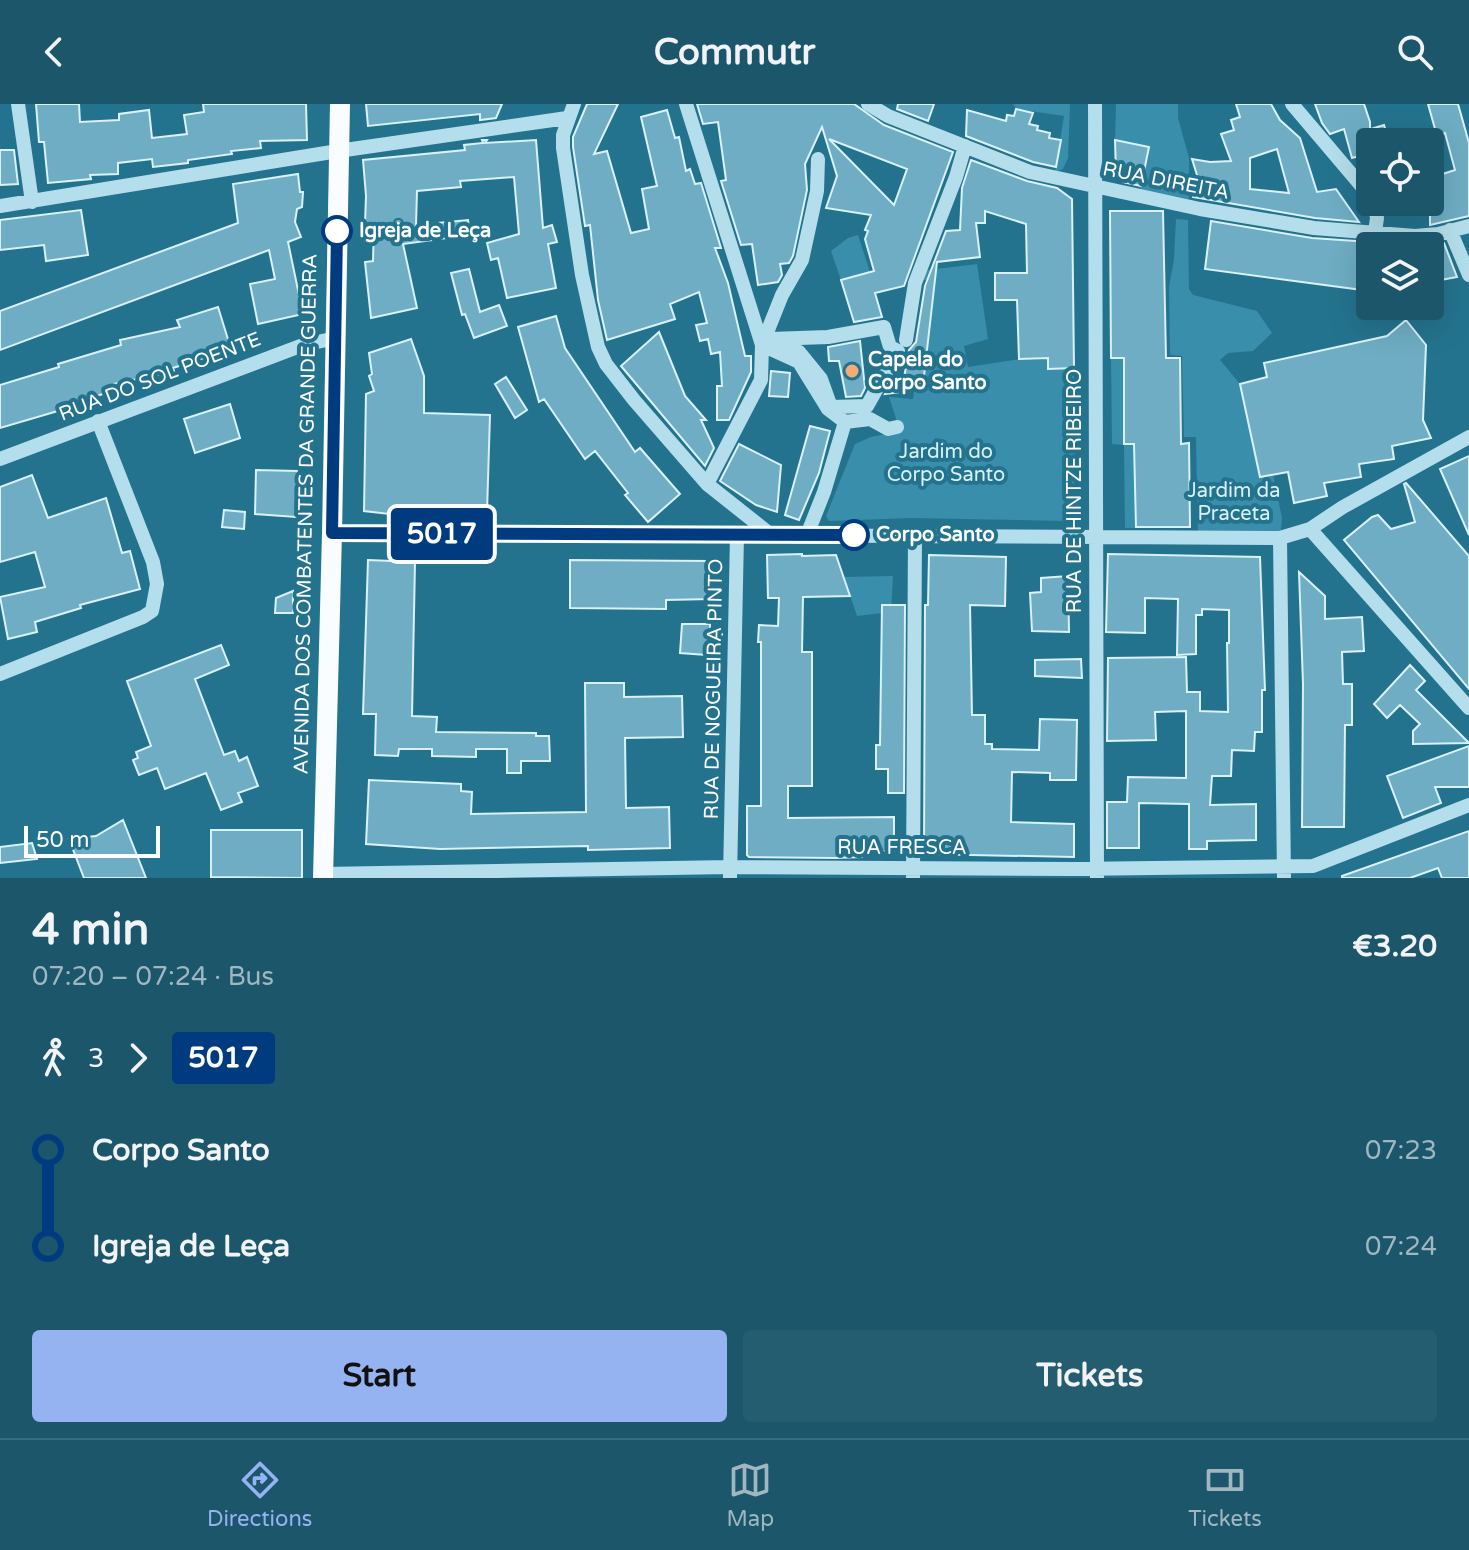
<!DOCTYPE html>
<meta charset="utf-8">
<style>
body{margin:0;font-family:"Varela Round",sans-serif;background:#245c70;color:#f1f3f6;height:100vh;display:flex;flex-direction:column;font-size:30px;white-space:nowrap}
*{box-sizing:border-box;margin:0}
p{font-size:26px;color:#a0b7c1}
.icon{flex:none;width:44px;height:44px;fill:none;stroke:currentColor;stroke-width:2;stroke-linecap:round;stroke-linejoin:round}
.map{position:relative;height:774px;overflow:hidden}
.sheet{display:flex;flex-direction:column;background:#1b566a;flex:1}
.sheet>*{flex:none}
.badge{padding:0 16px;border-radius:6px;font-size:28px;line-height:52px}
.tools{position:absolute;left:1356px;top:24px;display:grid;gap:16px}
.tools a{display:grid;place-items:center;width:88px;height:88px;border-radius:8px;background:#1b566a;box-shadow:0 8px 32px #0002;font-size:40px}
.scale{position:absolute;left:24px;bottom:20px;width:136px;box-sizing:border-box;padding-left:8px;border:4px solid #fff;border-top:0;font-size:22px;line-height:28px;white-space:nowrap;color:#fff;-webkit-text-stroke:6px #24738e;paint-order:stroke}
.map>.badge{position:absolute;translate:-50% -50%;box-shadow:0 0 0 4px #fff}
.legs{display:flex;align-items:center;gap:12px;height:88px;padding:0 32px;font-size:26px}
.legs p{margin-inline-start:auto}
.overview{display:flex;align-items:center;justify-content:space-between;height:136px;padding:0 32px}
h1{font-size:44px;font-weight:700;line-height:60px}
.button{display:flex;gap:16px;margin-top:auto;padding:16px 32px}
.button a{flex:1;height:92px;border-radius:8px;background:#95b2f1;color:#111;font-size:32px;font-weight:700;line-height:92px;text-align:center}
.button a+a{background:#245c70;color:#f1f3f6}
ul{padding:0 32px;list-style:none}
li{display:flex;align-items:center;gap:28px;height:96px;font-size:30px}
li i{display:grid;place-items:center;width:12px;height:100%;margin:0 10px;background:currentColor}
li i::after{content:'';width:20px;height:20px;margin:-10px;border:6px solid;border-radius:50%;background:#1b566a}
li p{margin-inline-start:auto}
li:first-child i{background:linear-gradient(#0000 50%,currentColor 0)}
li:last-child i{background:linear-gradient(currentColor 50%,#0000 0)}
header{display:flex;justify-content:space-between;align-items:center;height:104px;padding:0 32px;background:#1b566a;font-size:36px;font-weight:700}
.dock{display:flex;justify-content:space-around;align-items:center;height:112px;border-top:2px solid #396c7e;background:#1b566a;font-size:22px;color:#a0b7c1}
.dock a{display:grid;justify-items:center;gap:4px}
.dock .active{color:#95b2f1}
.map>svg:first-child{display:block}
.green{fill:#398eab}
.building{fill:#6eadc3;stroke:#d9f1f8;stroke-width:2;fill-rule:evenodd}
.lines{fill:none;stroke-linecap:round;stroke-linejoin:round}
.minor{stroke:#b4deeb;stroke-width:14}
.major{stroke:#f9fdff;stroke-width:20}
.line-1-casing{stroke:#fff;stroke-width:18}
.line-1{stroke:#003b80;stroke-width:12}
.stop-1-dot{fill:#fff;stroke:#003b80;stroke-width:4}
.poi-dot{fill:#f5ab78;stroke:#24738e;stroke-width:3}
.labels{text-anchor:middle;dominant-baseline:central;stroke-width:8;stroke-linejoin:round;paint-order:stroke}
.street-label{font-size:20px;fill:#fff;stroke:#24738e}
.stop-label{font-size:20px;font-weight:bold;fill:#fff;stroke:#24738e;text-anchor:start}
.poi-label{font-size:20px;font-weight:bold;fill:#fff;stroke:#24738e;text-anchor:start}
.park-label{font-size:20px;fill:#d9f1f8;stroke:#24738e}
</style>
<header><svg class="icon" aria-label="back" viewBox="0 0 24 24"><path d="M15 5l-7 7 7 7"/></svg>Commutr<svg class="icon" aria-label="search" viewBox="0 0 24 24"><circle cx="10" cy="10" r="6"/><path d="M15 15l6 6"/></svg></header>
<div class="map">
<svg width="1469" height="774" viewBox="0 0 1469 774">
<rect width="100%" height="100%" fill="#24738e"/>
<!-- green -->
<path class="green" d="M1013,0H1070L1068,54L1063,65L1055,68L1064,12L1017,5Z
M1116,0H1178V14L1189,54V95L1140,86L1149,43L1115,36Z
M1176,115L1188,116L1189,185L1193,191L1257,207L1272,229L1253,247L1228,249L1220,256L1240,280L1260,372L1273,371L1282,414L1280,434L1198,435L1196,333H1184L1182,252L1170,251L1169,183L1174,155Z
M858,131L870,168L841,176L831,147L848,134Z
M977,160L988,235L964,242L968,263L1019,255L1048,254V265L1074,264L1075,414L1065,417L911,414L829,417L826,412L855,340L871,333L900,327L889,293L913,295L915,280L923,281L935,178L921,175L928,166Z
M1111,254H1124V340H1134L1136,424H1125L1124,341L1112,340Z
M893,472L891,508L857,512L844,473Z"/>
<!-- building -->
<path class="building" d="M36,0H79L80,18L119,16V10L149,6L152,34L187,30L184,11L204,8L203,0H306L307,36L260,37L261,44L231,47L232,50L188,56V59L153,63L152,55L118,59V70L90,71L91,75L48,79L44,38H39Z
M366,0H502L496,14L480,16V10L368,22Z
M587,0H618L594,50L607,47L631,129L649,125L642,85L657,82L641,13L667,6L675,34L679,33L686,67L690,65L695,80L701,79L721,144H715L728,179L745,252H751V268L729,316H717V282H722L720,248L711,250L708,235L700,237L696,221L707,219L699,188L670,200L675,215L607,236L598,196L590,121L585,122L573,43V33Z
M697,0H854L884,21L953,48L904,182L875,189L882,213L854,218L841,176L874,167L865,135L868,127L865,126L871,111L826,104L837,72L822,23L805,60L807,86L793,152L789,159L780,160L782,171L778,178L758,181L752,140L741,141L721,77L726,76L718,18L703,20ZM829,35L907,65L894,101Z
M898,0H934L928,17L897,5Z
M1236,0H1271L1280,16L1300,34L1317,88L1336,85L1359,118L1315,114L1193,93L1197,71L1192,55L1210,58L1231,57L1221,30L1234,26L1231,16L1240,13ZM1277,45L1289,89L1250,85V54Z
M1315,0H1364L1370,18V49L1352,54L1344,25L1330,30L1322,19Z
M1428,0H1458L1469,39V112L1430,121V74L1455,66L1445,29L1437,32Z
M1016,5L1033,9L1029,20L1038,22L1037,26L1050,29L1049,34L1061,36L1056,63L1033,58L966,32L967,6L1006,17L1007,11L1014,12Z
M1384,21L1389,38H1375L1371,25Z
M482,36H487L485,39L536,36L543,124L552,121L557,138L548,140L556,184L507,194L498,154L491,156L487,139L519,130L514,73L460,77L461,83L417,87L416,121L468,116L470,131L403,140L417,204L371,214L365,158L373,157L374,120H365L366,92L363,56L465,46L464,41L483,39Z
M1115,36L1149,43L1141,82L1123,78L1116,71Z
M0,46H14L18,80L0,81Z
M971,56L1027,77L1057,84L1072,95L1074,264L1048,265V254L1019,255L1017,196H995V169H1027L1026,120L985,107V119H976L980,153L937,158L923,281L903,279L909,246L916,238L925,182L946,127L960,126L962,84Z
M298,70L300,88H303L302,103L297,105L295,118L301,133L288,138L303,210L258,220L250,180L275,175L269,146L0,246V207L238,119L233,80Z
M81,106L88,151L46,157L44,141L0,146V116Z
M1110,107H1163L1166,254H1180L1181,340L1189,339L1190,423H1136L1134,340H1124V254H1111Z
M1211,117L1312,134L1370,138V187L1205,165Z
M1444,139L1457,173L1430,178V141Z
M469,165L480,208L499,201L507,222L474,234L465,210L462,211L451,169Z
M218,203L231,245L173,264L174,267L114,280L116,286L67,301L68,304L0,324V281L59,263L58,260L121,241L120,236L180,223L177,216Z
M556,212L565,244L635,348L640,344L680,390L648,418L625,391L628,389L595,347L585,355L544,295L539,298L518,223Z
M1406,216L1426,241L1423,316L1431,334L1392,342L1394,355L1359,360L1361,373L1324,379L1327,392L1294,399L1288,368L1260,373L1240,280L1267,273L1264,259L1387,232Z
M659,228L685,292L706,316H701L714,344L705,362L621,262Z
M411,235L424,272V309L490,311L487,408H398V411L364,407L366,290L374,287L369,272L372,270L369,249Z
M860,237L865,284L861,292L846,293L839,257H829L828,243Z
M771,267L790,269L788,293L769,292Z
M897,269L902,288L885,290Z
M506,273L527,306L515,314L495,280Z
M230,300L240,334L195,349L184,315Z
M810,322L830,327L819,369L799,416L785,411Z
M739,340L781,361L777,408L756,401L720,377Z
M1469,352V431L1440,365Z
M256,366L297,367L296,413L255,410Z
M32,371L48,414L106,394L122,449L130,447L140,485L80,501L81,504L35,518L37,528L8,535L0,493L45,483L35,448L0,458V383Z
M1406,379L1469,452V585L1344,436L1372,413L1378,411L1391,425L1415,418L1404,380Z
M224,406L245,408L244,425L222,423Z
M802,450V452L836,451L850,492L803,493L802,548H812V682H788V714L894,713V747H862V753L835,754L749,753L747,751V702H761V538H758L759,521L778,522L779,494H768L767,451Z
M1108,450L1260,453L1265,586H1262V628H1255L1254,647L1232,646L1231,672H1212L1210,701L1256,700V736L1207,737V745H1189V700L1139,699V744H1107V698H1127L1128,673L1186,674V607L1155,608L1156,636L1107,637L1108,554L1186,553L1187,588H1200V607L1228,608L1227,539H1229V506L1202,505V511H1196V550L1177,551L1178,495L1145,494V529L1106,528Z
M929,451L1006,453L1005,502L970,501L972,611H985V640H992V645L1039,646L1040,615L1077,616L1076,676H1050V669L1012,668L1011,718L1074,720V753L924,750L925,501H928Z
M368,456L415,458L412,612L437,613L436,628L536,629V632H549L550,657H521V669H507V645H476V653L432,652V645H399L398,652L375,651L376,610H363Z
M570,456L710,457V495L666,496V505L570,504Z
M1299,468L1325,492V515L1362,513L1364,547L1342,548L1343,580H1352V621H1345L1344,723H1302L1303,580Z
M1068,472L1069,528L1032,527L1030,489L1041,488V474Z
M293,487V509H275L276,494Z
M882,501H905L904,689H888V665H876V641H880Z
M682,520H710V529L722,530L720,552L680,549Z
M221,541L229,561L195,575L224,651L235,647L239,657L247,653L258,682L238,689L242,698L221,706L206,669L165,685L157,664L139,671L133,656L138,654L136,648L151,642L127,577Z
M1081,555L1082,574L1035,572V556Z
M1410,561L1425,577L1416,586L1469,639L1413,640V627L1420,620L1400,601L1387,614L1374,600Z
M585,579H624V593L682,592L683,633L625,634L626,704L669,703L670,744L588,746V742L440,745L366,740L369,676L461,680V687L472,688L471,710L586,708Z
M1469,642V683H1435L1441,699L1403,714L1387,672Z
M123,716L146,774H84L69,735L96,732Z
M211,726H302V774L211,773Z
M1469,727V774H1442L1438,764L1410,774H1342V772Z
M32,739L37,755L0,759V743Z"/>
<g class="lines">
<!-- minor -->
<path class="minor" d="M18,0L32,98
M574,0L563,31V44L582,171L598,243L606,260L634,296L707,380L770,430
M686,0L762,241L799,258L828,305L845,318L824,388L807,431
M868,0L888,12L1030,68L1200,105L1314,124L1415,132L1438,130L1469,122
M1095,0L1097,774
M1292,0L1370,92
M1374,98L1377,114L1375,128
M0,102L338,47L567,14
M1450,126L1469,171
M884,223L890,243L898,247L867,302L831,303L821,275L799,248L770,235L828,233Z
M906,236L915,179L956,73L965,42
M845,318L870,315L888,325L897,323
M0,355L303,241L336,234
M707,380L761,276L762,241L782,191L802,156L817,87L818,55
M1310,425L1469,604
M332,429L1280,434L1310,425L1343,403L1469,333
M1280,434L1284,774
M0,570L143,513L152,507L157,480L153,458L98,317
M323,770L730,763L1074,765L1313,762L1469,701
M730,774L737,431
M913,774L915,431"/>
<!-- major -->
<path class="major" d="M323,774L332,429L340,0"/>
</g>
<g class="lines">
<!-- line-1 casing -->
<g class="line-1-casing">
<path id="line-1" d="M337,127L332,429L854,431"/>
</g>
<!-- line-1 -->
<use href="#line-1" class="line-1"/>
</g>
<!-- markers -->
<g class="stop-1-dot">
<circle cx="337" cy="127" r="14"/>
<circle cx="854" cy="431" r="14"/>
</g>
<circle class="poi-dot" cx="852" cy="267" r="8"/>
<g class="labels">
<!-- street labels -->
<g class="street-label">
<text transform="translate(1166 77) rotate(11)">RUA DIREITA</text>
<text transform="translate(160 273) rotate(-21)">RUA DO SOL POENTE</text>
<text transform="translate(1075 387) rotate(-90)">RUA DE HINTZE RIBEIRO</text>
<text transform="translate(306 410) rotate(-89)">AVENIDA DOS COMBATENTES DA GRANDE GUERRA</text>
<text transform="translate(714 585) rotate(-89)">RUA DE NOGUEIRA PINTO</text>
<text x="902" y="744">RUA FRESCA</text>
</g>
<!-- stop labels -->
<g class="stop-label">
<text x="359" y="127">Igreja de Leça</text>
<text x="876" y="431">Corpo Santo</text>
</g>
<!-- poi labels -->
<g class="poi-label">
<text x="868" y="256">Capela do<tspan x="868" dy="23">Corpo Santo</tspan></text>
</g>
<!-- park labels -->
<g class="park-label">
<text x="946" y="348">Jardim do<tspan x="946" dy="23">Corpo Santo</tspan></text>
<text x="1234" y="387">Jardim da<tspan x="1234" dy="23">Praceta</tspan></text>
</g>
</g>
</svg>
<div class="tools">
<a><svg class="icon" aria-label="locate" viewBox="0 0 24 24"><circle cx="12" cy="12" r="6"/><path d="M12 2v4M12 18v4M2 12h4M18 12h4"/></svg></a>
<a><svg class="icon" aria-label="layers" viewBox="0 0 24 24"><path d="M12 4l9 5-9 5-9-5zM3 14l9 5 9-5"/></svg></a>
</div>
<div class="scale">50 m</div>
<b class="badge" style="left:442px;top:430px;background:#003b80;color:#fff">5017</b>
</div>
<section class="sheet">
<div class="overview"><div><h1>4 min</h1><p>07:20 – 07:24 · Bus</p></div><b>€3.20</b></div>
<div class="legs"><svg class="icon" aria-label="walk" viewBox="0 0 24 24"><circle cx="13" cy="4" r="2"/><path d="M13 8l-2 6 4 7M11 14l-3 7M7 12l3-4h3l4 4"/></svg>3<svg class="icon" aria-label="forward" viewBox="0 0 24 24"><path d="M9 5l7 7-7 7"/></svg><b class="badge" style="background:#003b80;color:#fff">5017</b></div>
<ul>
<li><i style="color:#003b80"></i><b>Corpo Santo</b><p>07:23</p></li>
<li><i style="color:#003b80"></i><b>Igreja de Leça</b><p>07:24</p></li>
</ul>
<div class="button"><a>Start</a><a>Tickets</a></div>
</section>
<nav class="dock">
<a class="active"><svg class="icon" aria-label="directions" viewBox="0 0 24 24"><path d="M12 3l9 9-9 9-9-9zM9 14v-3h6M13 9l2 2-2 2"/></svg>Directions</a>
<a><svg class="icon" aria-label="map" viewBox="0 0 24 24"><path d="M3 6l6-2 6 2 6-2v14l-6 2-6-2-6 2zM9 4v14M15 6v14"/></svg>Map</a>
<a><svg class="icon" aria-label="tickets" viewBox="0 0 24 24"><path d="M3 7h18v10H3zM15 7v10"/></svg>Tickets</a>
</nav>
